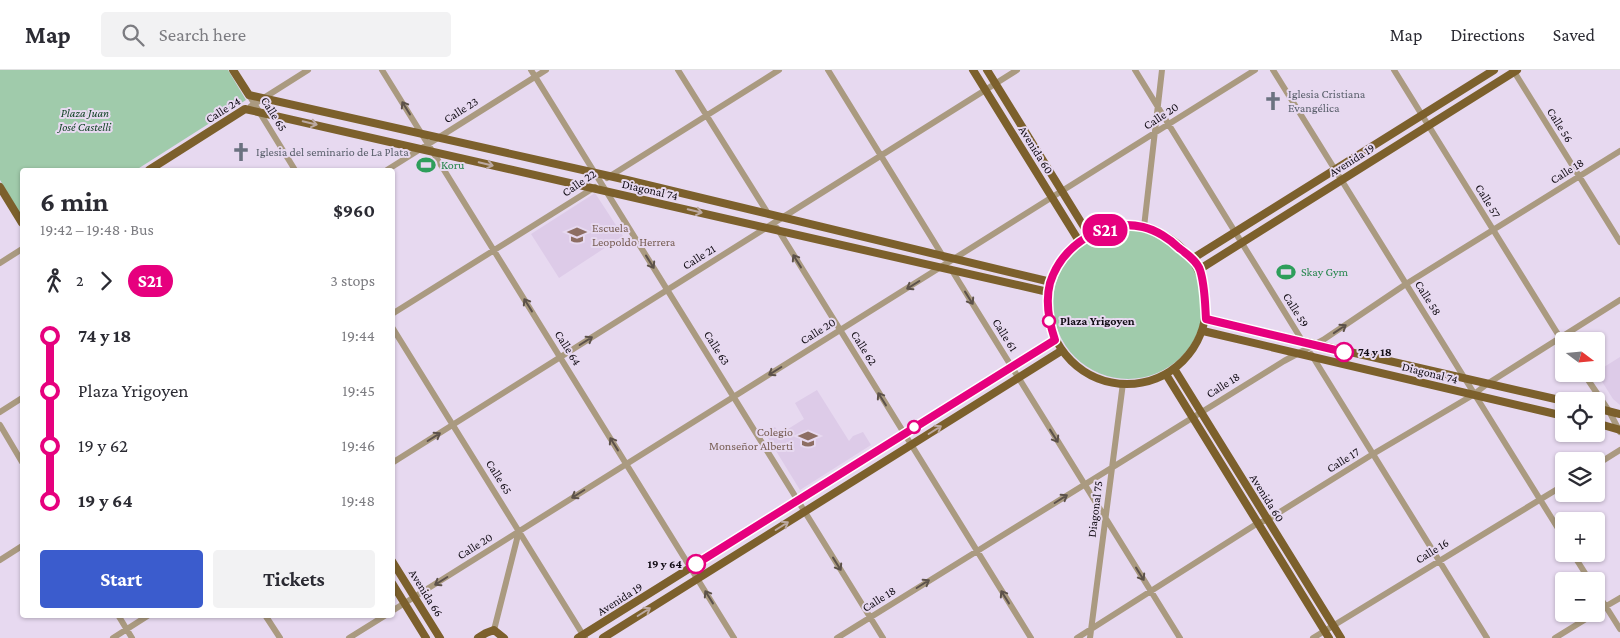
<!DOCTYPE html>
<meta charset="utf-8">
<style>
body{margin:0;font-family:"Crimson Pro",serif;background:#f2f2f3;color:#2b2b33;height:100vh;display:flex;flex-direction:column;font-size:19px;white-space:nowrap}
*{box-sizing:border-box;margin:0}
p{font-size:16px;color:#7c7c81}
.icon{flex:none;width:28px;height:28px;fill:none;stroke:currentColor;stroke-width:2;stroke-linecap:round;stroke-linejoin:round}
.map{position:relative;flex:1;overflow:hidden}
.side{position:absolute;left:20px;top:98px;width:375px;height:450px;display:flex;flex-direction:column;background:#fff;border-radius:5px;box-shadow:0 1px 4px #0004}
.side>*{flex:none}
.badge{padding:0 10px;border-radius:16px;font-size:18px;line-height:32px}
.needle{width:32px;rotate:106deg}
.controls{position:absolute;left:1555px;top:262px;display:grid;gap:10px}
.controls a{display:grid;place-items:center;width:50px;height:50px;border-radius:5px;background:#fff;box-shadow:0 1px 4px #0004;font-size:25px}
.map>.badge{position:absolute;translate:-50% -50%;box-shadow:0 0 0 2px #fff}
.legs{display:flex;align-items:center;gap:8px;height:55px;padding:0 20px;font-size:16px}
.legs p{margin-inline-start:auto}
.headline{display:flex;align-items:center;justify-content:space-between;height:85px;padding:0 20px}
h1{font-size:28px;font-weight:700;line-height:38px}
.primary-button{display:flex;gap:10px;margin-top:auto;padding:10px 20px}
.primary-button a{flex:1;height:58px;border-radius:5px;background:#3b5ccd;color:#fff;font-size:20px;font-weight:700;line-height:58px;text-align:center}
.primary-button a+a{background:#f2f2f3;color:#2b2b33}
ul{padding:0 20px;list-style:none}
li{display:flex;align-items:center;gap:18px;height:55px;font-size:19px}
li i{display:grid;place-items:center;width:8px;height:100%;margin:0 6px;background:currentColor}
li i::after{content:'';width:12px;height:12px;margin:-6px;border:4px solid;border-radius:50%;background:#fff}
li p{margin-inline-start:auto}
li:first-child i{background:linear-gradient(#0000 50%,currentColor 0)}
li:last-child i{background:linear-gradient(currentColor 50%,#0000 0)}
header{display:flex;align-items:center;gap:30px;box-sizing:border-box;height:70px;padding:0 25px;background:#fff;border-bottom:1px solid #e1e1e2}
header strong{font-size:24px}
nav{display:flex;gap:28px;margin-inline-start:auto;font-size:18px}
.search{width:350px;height:45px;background:#f2f2f3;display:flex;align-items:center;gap:12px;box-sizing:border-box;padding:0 18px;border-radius:5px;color:#7c7c81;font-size:19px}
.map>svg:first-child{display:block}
.built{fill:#ddcbe8}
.park{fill:#a0cbab}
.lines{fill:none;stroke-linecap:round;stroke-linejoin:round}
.minor{stroke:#aa9a80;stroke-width:6}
.major{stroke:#7c602c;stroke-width:8}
.oneway{stroke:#5d524a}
.oneway2{stroke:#bca9a2}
.line-1-casing{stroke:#fff;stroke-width:11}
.line-1{stroke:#e6007e;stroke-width:8}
.stop-1-dot{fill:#fff;stroke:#e6007e;stroke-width:2.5}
.labels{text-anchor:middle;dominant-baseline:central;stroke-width:4;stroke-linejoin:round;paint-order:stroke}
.worship-label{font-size:12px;fill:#5b616d;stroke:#e7d9f0;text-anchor:start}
.street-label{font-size:12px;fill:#100b13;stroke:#e7d9f0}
.park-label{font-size:12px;font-style:italic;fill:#0d3f21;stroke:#e7d9f0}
.leisure-label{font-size:12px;fill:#27864d;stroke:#e7d9f0;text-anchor:start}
.education-label{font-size:12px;fill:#785e54;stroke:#e7d9f0;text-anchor:start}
.stop-label{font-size:12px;font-weight:bold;fill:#100b13;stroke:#e7d9f0;text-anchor:start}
</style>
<header>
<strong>Map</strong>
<div class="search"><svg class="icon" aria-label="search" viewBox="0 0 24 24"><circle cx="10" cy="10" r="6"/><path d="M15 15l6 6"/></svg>Search here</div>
<nav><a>Map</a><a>Directions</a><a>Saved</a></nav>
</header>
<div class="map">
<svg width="1620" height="568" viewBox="0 0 1620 568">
<rect width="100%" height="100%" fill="#e7d9f0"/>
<!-- built -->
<path class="built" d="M595,123L623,166L559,208L531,164Z
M1620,287V335L1613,329L1596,302Z
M817,320L849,371L853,366L863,362L871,375L800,420L765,363L775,357L780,364L804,349L795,333Z"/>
<!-- park -->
<path class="park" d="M0,0H228L246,30L136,100H22V147L0,110Z
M1053 234a75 75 0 1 1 150 0a75 75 0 1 1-150 0Z"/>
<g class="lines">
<!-- minor -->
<path class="minor" d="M382,0L734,568
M531,0L883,568
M678,0L769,145
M828,0L944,188
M1135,0L1303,272
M1273,0L1564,468
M1394,0L1564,274
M1513,0L1620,172
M249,25L295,100
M251,36L308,0
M387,100L546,0
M607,108L779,0
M1144,157L1162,0
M777,158L1031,568
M0,193L22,179
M951,199L1180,568
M392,244L595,117
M392,257L585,568
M1311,284L1487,568
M1584,304L1609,341L1620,362
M0,342L22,328
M0,355L22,392
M392,393L1017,0
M1596,395L1620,380
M1573,484L1590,511
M0,490L22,476
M1596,521L1620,559
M392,541L1255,0
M1596,542L1620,528
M118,545L132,568
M265,545L280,568
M494,560L519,461
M113,568L149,545
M349,568L386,545
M837,568L1284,291L1323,270L1406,214L1620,81
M1077,568L1258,453L1267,450L1373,384L1473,325L1487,314L1620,230
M1090,568L1123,313
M1313,568L1564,415
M1555,568L1594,544"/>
<!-- major -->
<path class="major" d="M233,0L249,25L627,110L1051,212
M973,0L1079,171
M987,0L1089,165
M149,100L245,39L1048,222
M0,117L22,153
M1048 235a79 79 0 1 1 158 0a79 79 0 1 1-158 0Z
M1192,189L1494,0
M1200,199L1517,0
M1206,249L1564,331
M1203,261L1564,346
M1175,300L1341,568
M1167,306L1329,568
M1596,338L1620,344
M1596,353L1620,360
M392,491L440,568
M392,513L426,568
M478,568L486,563L494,560L504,568
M578,568L1055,270
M603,568L1061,281"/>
</g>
<!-- one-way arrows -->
<defs><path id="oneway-shaft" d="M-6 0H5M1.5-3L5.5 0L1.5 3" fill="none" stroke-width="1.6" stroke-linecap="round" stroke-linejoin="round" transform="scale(1.25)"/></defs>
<g class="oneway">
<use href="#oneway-shaft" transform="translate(406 38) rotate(-122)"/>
<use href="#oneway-shaft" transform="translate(797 191) rotate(-122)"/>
<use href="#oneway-shaft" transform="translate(650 192) rotate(58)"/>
<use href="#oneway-shaft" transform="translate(913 215) rotate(148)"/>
<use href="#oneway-shaft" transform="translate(969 228) rotate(58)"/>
<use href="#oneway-shaft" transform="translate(528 235) rotate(-122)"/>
<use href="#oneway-shaft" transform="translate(1340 259) rotate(-34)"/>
<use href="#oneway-shaft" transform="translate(586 271) rotate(-32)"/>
<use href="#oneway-shaft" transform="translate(775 301) rotate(148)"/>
<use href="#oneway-shaft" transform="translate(882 329) rotate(-122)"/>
<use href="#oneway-shaft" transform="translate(1054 366) rotate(58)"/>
<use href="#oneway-shaft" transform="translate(434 367) rotate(-32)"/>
<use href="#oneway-shaft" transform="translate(614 374) rotate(-122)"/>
<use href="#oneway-shaft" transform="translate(578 424) rotate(148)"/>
<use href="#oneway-shaft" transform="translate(1061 429) rotate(-32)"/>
<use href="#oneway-shaft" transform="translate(837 494) rotate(58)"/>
<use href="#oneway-shaft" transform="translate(1140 504) rotate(58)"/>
<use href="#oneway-shaft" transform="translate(441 511) rotate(148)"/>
<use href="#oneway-shaft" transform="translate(923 514) rotate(-32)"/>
<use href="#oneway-shaft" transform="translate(709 527) rotate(-122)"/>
<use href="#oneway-shaft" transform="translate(1005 527) rotate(-122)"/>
</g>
<g class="oneway2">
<use href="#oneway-shaft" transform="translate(310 53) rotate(13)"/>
<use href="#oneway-shaft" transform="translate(486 94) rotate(13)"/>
<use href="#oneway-shaft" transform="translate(695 141) rotate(13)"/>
<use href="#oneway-shaft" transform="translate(935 360) rotate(-32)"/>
<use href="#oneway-shaft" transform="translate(782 456) rotate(-32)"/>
<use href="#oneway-shaft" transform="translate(644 542) rotate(-32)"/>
</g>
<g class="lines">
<!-- line-1 casing -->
<g class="line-1-casing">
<path id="line-1" d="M696,494L1055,270C1049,252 1045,232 1050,213C1062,175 1104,148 1143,157C1156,160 1170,169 1179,178C1187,184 1197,191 1200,200C1205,215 1205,234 1206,249L1344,282"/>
</g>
<!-- line-1 -->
<use href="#line-1" class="line-1"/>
</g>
<!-- icons -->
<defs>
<g id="church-bare" transform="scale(1.5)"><path d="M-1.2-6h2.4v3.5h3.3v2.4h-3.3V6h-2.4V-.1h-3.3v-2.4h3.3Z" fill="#6b7280" stroke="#e7d9f0" stroke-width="2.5" paint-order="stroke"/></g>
<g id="stadium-bare" transform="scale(1.5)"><path d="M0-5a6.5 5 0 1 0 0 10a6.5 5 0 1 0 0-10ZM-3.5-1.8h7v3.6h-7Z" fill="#2e9e5b" stroke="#e7d9f0" stroke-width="2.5" paint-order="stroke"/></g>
<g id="school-bare" transform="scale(1.5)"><path d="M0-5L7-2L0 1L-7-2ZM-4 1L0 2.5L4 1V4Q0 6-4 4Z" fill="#8d6e63" stroke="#e7d9f0" stroke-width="2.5" paint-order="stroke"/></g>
</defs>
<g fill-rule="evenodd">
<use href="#church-bare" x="1273" y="31"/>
<use href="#church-bare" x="241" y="82"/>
<use href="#stadium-bare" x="426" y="95"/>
<use href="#school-bare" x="577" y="165"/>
<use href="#stadium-bare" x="1286" y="202"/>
<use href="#school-bare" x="808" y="369"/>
</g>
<!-- markers -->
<g class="stop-1-dot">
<circle cx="1049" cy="251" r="6"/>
<circle cx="1344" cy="282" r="9"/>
<circle cx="914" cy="357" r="6"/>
<circle cx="696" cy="494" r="9"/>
</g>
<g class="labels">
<!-- worship labels -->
<g class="worship-label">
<text x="1288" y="24">Iglesia Cristiana<tspan x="1288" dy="14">Evangélica</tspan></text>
<text x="256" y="82">Iglesia del seminario de La Plata</text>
</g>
<!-- street labels -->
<g class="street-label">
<text transform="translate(223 40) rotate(-32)">Calle 24</text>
<text transform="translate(461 40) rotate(-32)">Calle 23</text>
<text transform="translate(274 44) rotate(58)">Calle 65</text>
<text transform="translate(1161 46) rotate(-33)">Calle 20</text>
<text transform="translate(1560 55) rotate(58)">Calle 56</text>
<text transform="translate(1036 80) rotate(58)">Avenida 60</text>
<text transform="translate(1352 90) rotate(-32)">Avenida 19</text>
<text transform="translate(1567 101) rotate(-32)">Calle 18</text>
<text transform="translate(579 113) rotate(-34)">Calle 22</text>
<text transform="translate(650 120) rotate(13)">Diagonal 74</text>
<text transform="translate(1488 131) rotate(58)">Calle 57</text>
<text transform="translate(699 187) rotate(-32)">Calle 21</text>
<text transform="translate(1428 228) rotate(58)">Calle 58</text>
<text transform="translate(1296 240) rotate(58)">Calle 59</text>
<text transform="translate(818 261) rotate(-32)">Calle 20</text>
<text transform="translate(1005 265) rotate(58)">Calle 61</text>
<text transform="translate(568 278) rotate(58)">Calle 64</text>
<text transform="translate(717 278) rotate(58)">Calle 63</text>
<text transform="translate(864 278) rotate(58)">Calle 62</text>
<text transform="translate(1430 303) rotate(14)">Diagonal 74</text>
<text transform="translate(1223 315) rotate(-32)">Calle 18</text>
<text transform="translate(1343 390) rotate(-32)">Calle 17</text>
<text transform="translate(499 407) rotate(58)">Calle 65</text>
<text transform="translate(1267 428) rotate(58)">Avenida 60</text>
<text transform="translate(1095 439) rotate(-83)">Diagonal 75</text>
<text transform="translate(475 476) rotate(-32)">Calle 20</text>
<text transform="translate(1432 481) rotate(-32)">Calle 16</text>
<text transform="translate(426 523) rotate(58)">Avenida 66</text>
<text transform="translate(620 529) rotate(-32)">Avenida 19</text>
<text transform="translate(879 529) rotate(-32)">Calle 18</text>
</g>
<!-- park labels -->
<g class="park-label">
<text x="85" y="43">Plaza Juan<tspan x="85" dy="14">José Castelli</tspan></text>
</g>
<!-- leisure labels -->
<g class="leisure-label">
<text x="441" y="95">Koru</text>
<text x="1301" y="202">Skay Gym</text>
</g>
<!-- education labels -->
<g class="education-label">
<text x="592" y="158">Escuela<tspan x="592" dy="14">Leopoldo Herrera</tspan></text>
<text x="793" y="362" text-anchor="end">Colegio<tspan x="793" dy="14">Monseñor Alberti</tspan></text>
</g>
<!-- stop labels -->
<g class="stop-label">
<text x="1060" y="251">Plaza Yrigoyen</text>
<text x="1358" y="282">74 y 18</text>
<text x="682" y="494" text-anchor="end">19 y 64</text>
</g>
</g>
</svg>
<div class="controls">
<a><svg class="needle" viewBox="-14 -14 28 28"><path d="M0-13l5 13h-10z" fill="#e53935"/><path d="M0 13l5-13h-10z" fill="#7c7c81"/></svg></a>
<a><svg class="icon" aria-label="locate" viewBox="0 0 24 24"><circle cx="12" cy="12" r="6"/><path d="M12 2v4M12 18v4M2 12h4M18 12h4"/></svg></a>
<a><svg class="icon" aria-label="layers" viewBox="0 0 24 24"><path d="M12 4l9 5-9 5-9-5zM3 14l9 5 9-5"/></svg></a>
<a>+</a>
<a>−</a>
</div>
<b class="badge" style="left:1105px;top:160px;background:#e6007e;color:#fff">S21</b>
<section class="side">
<div class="headline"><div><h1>6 min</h1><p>19:42 – 19:48 · Bus</p></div><b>$960</b></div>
<div class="legs"><svg class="icon" aria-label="walk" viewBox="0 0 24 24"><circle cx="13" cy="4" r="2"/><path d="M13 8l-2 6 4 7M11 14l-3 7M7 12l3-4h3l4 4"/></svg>2<svg class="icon" aria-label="forward" viewBox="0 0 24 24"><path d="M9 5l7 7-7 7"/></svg><b class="badge" style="background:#e6007e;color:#fff">S21</b><p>3 stops</p></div>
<ul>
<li><i style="color:#e6007e"></i><b>74 y 18</b><p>19:44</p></li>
<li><i style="color:#e6007e"></i><span>Plaza Yrigoyen</span><p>19:45</p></li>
<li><i style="color:#e6007e"></i><span>19 y 62</span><p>19:46</p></li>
<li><i style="color:#e6007e"></i><b>19 y 64</b><p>19:48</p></li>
</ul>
<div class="primary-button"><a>Start</a><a>Tickets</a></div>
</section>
</div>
